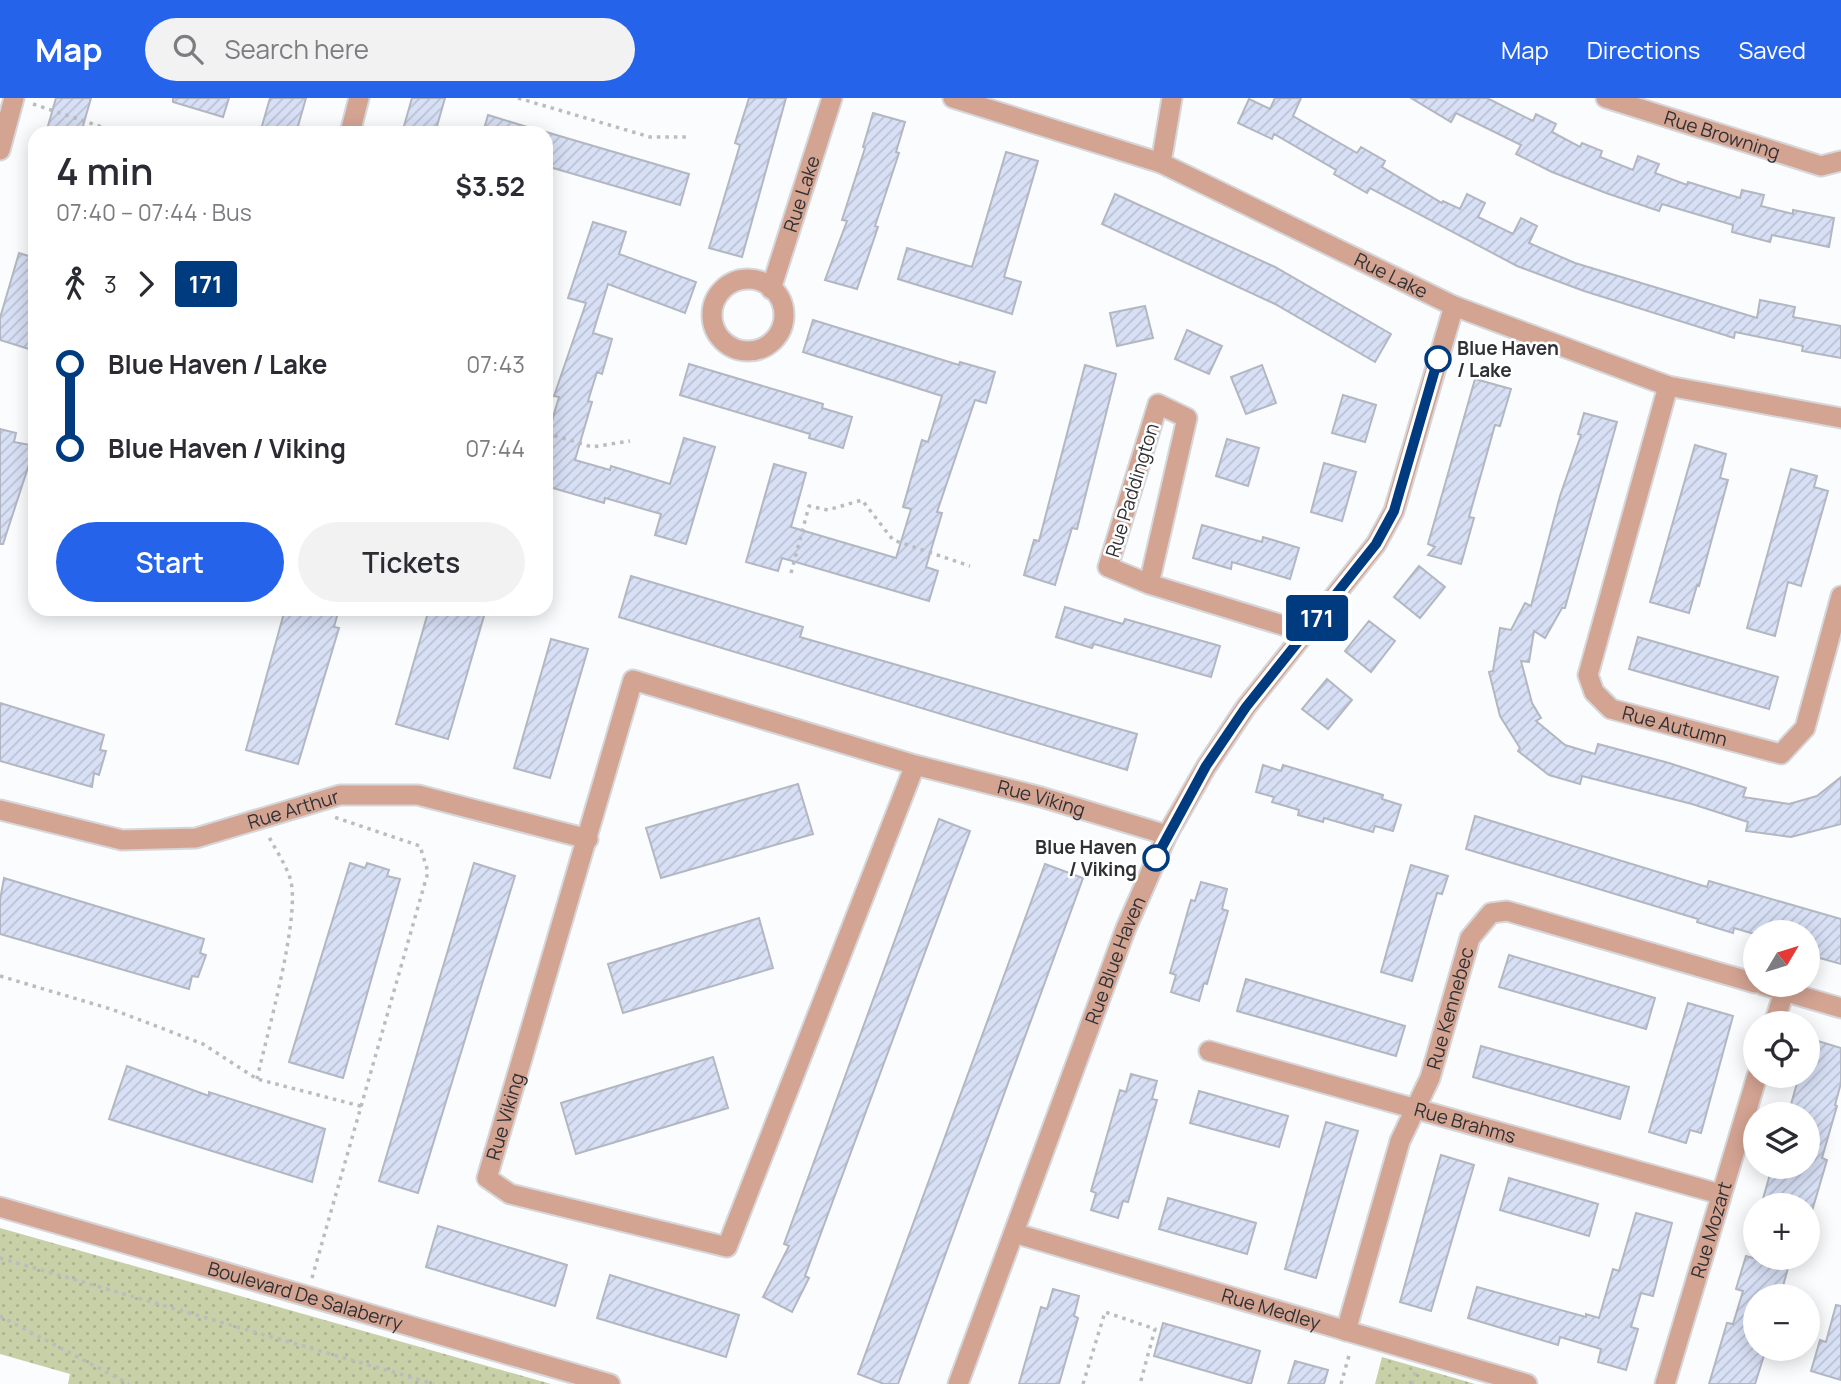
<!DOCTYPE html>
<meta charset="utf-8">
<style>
body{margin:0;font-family:Manrope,sans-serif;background:#f2f2f3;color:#2b2b33;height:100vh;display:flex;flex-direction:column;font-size:26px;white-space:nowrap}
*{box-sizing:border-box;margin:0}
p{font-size:23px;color:#7c7c81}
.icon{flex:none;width:38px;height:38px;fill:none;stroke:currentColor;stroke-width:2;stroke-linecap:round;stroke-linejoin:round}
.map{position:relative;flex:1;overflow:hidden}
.sheet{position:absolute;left:28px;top:28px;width:525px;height:490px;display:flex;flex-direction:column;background:#fff;border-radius:21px;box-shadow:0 4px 18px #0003}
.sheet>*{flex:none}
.badge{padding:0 14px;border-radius:5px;font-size:24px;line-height:46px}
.needle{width:46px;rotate:52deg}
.controls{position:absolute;left:1743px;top:822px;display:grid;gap:14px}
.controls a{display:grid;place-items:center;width:77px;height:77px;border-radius:50%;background:#fff;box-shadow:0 4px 18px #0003;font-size:35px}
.map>.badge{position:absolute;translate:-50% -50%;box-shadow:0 0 0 4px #fff}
.legs{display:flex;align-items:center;gap:10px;height:77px;padding:0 28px;font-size:23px}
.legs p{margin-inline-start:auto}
.headline{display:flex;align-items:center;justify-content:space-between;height:119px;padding:0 28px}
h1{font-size:38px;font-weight:600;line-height:52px}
.action{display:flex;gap:14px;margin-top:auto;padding:14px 28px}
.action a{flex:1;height:80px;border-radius:42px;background:#2563eb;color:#fff;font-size:28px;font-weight:600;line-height:80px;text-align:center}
.action a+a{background:#f2f2f3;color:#2b2b33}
ul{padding:0 28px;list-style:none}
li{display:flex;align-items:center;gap:24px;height:84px;font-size:26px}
li i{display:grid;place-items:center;width:10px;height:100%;margin:0 9px;background:currentColor}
li i::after{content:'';width:18px;height:18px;margin:-9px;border:5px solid;border-radius:50%;background:#fff}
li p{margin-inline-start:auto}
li:first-child i{background:linear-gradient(#0000 50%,currentColor 0)}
li:last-child i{background:linear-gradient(currentColor 50%,#0000 0)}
header{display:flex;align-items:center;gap:42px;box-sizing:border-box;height:98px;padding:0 35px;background:#2563eb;color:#fff}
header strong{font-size:33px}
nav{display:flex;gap:38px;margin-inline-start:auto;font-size:24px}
.search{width:490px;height:63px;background:#f2f2f3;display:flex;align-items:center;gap:18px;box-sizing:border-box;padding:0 24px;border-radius:38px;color:#7c7c81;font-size:26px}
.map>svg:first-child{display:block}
.park{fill:url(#park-dots)}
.building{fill:url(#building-hatch);stroke:#b3b7c1;stroke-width:2}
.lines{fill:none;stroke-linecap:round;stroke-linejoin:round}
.minor-casing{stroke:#d6d7da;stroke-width:23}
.tertiary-casing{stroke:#d6d7da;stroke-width:23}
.path{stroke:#bbbcbf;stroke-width:3.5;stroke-dasharray:3.5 5;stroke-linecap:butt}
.minor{stroke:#d4a493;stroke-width:19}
.tertiary{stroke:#d4a493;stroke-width:19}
.line-1-casing{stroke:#fff;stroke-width:16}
.line-1{stroke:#003b80;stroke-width:10}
.stop-1-dot{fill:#fff;stroke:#003b80;stroke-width:3.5}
.labels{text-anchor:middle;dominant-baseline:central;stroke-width:5;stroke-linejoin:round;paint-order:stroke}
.street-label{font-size:19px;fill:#303135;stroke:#fff}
.stop-label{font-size:19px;font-weight:bold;fill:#303135;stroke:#fff;text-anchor:start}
</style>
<header>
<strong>Map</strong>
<div class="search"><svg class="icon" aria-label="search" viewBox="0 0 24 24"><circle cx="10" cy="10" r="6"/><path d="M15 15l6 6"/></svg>Search here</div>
<nav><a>Map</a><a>Directions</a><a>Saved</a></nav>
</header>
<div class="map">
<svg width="1841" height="1286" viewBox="0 0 1841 1286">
<defs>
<pattern id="park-dots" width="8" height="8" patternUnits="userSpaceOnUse" patternTransform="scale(1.75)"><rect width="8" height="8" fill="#c7d0a7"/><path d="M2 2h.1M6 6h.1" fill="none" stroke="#abb390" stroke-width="1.8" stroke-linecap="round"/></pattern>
<pattern id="building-hatch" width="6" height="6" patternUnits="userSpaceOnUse" patternTransform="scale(1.75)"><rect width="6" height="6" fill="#d8e0f6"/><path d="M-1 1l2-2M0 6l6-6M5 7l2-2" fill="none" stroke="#bac1d4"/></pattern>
</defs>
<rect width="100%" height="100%" fill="#fbfcfe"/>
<!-- park -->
<path class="park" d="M0,1130L551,1286H68L70,1276L0,1256Z
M1382,1259L1475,1286H1375Z"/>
<!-- building -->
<path class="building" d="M56,0H91L81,35H46Z
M173,0H229L223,19L173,4Z
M270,0H306L296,35H260Z
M412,0H445L435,35H402Z
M749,0H786L742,159L709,150L740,47L735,45Z
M1275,0H1301L1293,18L1357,55L1361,49L1385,63L1382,69L1442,105L1443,103L1460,111L1467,96L1485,105L1478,119L1513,136L1521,120L1537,128L1529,145L1575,165L1757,220L1760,202L1795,209L1793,219L1841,228V260L1802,253L1803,248L1735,234L1734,240L1584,193L1517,168L1370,90L1367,95L1334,76L1336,72L1274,36L1272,41L1238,25L1249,1L1270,11Z
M1411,0H1487L1533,23L1536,16L1556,26L1552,34L1580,49L1582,45L1602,53L1600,59L1633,72L1638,58L1659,66L1655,75L1687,87L1688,84L1740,100L1742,92L1764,97L1761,108L1793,116V112L1834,120L1829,149L1772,137L1770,144L1732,134L1733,127L1662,106L1659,113L1606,95L1552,74L1516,56L1521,47L1456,15L1451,24Z
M873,15L905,24L896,54L899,55L875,128L878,129L857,191L825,182L847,123L842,122L865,50L863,49Z
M488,17L534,31V35H483Z
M546,34L689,76L680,107L546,68Z
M1006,54L1038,63L1004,179L1021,184L1012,216L898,181L907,150L972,169Z
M1115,96L1275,169L1391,236L1375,264L1275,206L1102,126Z
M593,124L626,134L619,156L696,184L685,215L608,186L593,235L612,241L602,276L597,274L588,303L592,304L575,362L610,372L611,368L670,386L684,340L715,349L686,446L655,437L661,416L605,400L604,405L546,388V343L559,299L554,298L586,205L568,200Z
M19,155L35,160V253L0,242V220Z
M1145,208L1153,240L1117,248L1110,215Z
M813,222L959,267L960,264L995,274L986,305L975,302L937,414L942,415L926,469L938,473L929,503L782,460L778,473L746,464L774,366L806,375L791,429L896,460L911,411L903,409L922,342L928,344L942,298L803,254Z
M1187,232L1222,248L1209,276L1175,261Z
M689,266L823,306L822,310L852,319L843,350L809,340L810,336L680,297Z
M1085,267L1116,276L1077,431L1072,430L1055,487L1024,477L1034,442L1039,443Z
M1262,267L1276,305L1246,316L1231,279Z
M1475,281L1511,291L1500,328L1495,327L1469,419L1474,420L1461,466L1428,457L1435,449L1428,446Z
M1343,297L1376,307L1365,344L1332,335Z
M1584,315L1617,324L1565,510H1562L1545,540L1534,533L1529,564L1521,563L1532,605L1541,620L1536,623L1565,647L1595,656L1598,646L1669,665L1746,690L1743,699L1789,706L1817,698L1841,679V726L1791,739L1746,733L1748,724L1692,706L1582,678L1580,686L1549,677L1518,653L1520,650L1500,618L1489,574L1493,573L1500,530L1511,532L1525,505L1531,508L1560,398L1581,337L1578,336Z
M0,331L16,335L14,344L35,348L3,446H0Z
M1227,341L1259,350L1248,388L1216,378Z
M1695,347L1726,356L1720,380L1728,382L1699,488L1697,487L1689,515L1650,504Z
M1324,365L1356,374L1342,423L1311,414Z
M1791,371L1817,378L1814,389L1828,393L1801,488L1788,484L1775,538L1747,530Z
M1202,427L1262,444L1263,439L1299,450L1290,481L1232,464L1231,471L1193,460Z
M1419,468L1445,489L1420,520L1394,499Z
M631,478L803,529L800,539L1137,636L1127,672L619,519Z
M1065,509L1123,526L1125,521L1220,548L1211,579L1094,546L1092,550L1056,539Z
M294,511H339L334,529L339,530L298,666L246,652L284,515L292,517Z
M429,511H486L448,641L396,626Z
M1369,523L1395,543L1371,574L1345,553Z
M1638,539L1778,579L1769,611L1629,571Z
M551,541L588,551L550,680L514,670Z
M1327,581L1352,602L1328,631L1302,611Z
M0,605L104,637L100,652L106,653L99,677L94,675L92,689L0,663Z
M1263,667L1281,673L1283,667L1383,697L1382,701L1401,707L1393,733L1375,728L1373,734L1324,720L1323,724L1298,717L1299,712L1272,704L1274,699L1256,694Z
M798,686L813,736L661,780L646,730Z
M1475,718L1707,789L1709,783L1841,821V866L1809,857L1812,846L1808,845V835H1751L1734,830L1733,835L1697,824L1698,821L1466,751Z
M939,721L970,733L805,1178L809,1180L792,1214L763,1199L789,1148L784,1146Z
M350,765L365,770L367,765L389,772L387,778L400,781L343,980L289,964Z
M474,765L515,778L418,1095L379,1083Z
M1045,766L1083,780L898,1286H884L858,1276Z
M1411,767L1448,778L1442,796L1437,795L1412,883L1381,874Z
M4,780L204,841L200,855L206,857L198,879L192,878L189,891L0,836V802Z
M1201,784L1227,791L1222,811L1228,813L1207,886L1204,885L1199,903L1171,894L1176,877L1170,875L1191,802L1195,803Z
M759,820L773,870L623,915L608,866Z
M1509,857L1655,900L1646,931L1499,889Z
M1246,881L1405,928L1396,958L1237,913Z
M1688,905L1733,918L1701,1035L1690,1032L1686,1045L1649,1034Z
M1808,940L1841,950V985L1835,1007L1837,1008L1822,1060L1827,1062L1812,1113H1808V1108H1761L1772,1069H1808V1017H1788L1799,978H1808Z
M1481,948L1629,989L1620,1021L1473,979Z
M713,959L728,1010L576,1056L561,1005Z
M127,968L209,998V994L325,1031L312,1084L109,1021Z
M1131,976L1157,983L1152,1001L1157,1002L1128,1104L1123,1103L1118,1120L1091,1112L1096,1095L1091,1093L1120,992L1126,994Z
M1199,993L1288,1018L1279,1049L1190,1025Z
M1326,1024L1358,1033L1316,1180L1285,1171Z
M1441,1057L1474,1067L1431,1213L1400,1204Z
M1509,1080L1598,1106L1589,1138L1500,1112Z
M1168,1100L1256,1125L1247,1156L1159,1131Z
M1636,1115L1672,1125L1653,1198L1641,1195L1631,1229L1638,1231L1626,1272L1598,1264L1601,1251L1560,1239L1558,1247L1468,1220L1477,1189L1586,1219V1216L1599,1220L1613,1171L1619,1173Z
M438,1128L567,1167L555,1208L426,1169Z
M1746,1158L1788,1170L1780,1199H1755V1251H1766L1755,1286H1709L1727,1225L1733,1226L1743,1193L1736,1191Z
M610,1177L739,1217L726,1259L597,1220Z
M1053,1191L1079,1198L1074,1218L1078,1220L1059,1286H1019L1041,1209L1047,1211Z
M1836,1207L1841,1208V1282L1811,1273L1820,1242L1826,1244Z
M1163,1225L1260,1253L1251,1286L1154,1258Z
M1295,1263L1328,1272L1324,1286H1288Z"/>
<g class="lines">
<!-- minor casing -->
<g class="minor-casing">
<g id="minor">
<path id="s1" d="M1606,0L1821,68L1841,63"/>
<path d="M350,35L359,0"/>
<path d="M0,52L14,0"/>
<path d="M1161,65L1172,0"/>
<circle cx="748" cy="217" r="36"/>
<path id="s2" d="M771,191L832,0"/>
<path id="s3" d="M1668,288L1588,577L1594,594L1611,611L1781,656L1805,630L1841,498"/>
<path d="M1149,486L1187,320L1158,306L1108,469L1149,486L1305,534"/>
<path id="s4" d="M915,667L727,1149L510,1096L487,1080L633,582L915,667L1041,699L1167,737"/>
<path id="s5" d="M0,712L122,742L196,740L340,697H418L588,741"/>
<path d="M1763,887L1841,910"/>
<path d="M1774,926L1784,894"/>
<path id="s6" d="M1209,953L1720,1096"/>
<path id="s7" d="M1014,1135L1527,1286"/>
<path id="s8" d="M1346,1233L1400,1043L1430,980L1470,840L1491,815L1507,813L1755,885"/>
<path id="s9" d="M958,1286L1126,830L1167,737L1206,669L1246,609L1376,446L1394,413L1454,208"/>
<path id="s10" d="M1665,1286L1757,978"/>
</g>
</g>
<!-- tertiary casing -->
<g class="tertiary-casing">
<g id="tertiary">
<path id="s11" d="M953,0L1161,65L1454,208L1668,288L1841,320"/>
<path id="s12" d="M0,1109L610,1286"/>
</g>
</g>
<!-- path -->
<path class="path" d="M518,0L650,39H687
M33,6L120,35
M546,335L592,349L630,343
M791,475L809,408L828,412L862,402L893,442L970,468
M0,878L114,912L203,946L257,981L364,1009
M257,981C266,939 302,816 290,780C285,765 275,751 268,737
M0,1160L434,1286
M312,1180L428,774L420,748L334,719
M0,1218L129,1286
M1083,1286L1105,1214L1155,1231L1140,1286
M1341,1286L1350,1254
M1412,1286L1416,1271"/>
<!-- minor -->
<use href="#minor" class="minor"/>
<!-- tertiary -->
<use href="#tertiary" class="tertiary"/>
</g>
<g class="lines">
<!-- line-1 casing -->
<g class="line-1-casing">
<path id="line-1" d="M1156,760L1206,668L1246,609L1376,446L1394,413L1438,261"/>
</g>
<!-- line-1 -->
<use href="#line-1" class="line-1"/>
</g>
<!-- markers -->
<g class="stop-1-dot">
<circle cx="1438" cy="261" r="12"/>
<circle cx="1156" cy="760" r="12"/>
</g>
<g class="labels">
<!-- street labels -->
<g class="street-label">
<text stroke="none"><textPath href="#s1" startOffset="122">Rue Browning</textPath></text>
<text stroke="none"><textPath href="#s2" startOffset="100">Rue Lake</textPath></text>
<text stroke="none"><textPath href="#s11" startOffset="474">Rue Lake</textPath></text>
<text transform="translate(1132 392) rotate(-73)">Rue Paddington</text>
<text stroke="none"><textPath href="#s3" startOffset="408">Rue Autumn</textPath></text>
<text stroke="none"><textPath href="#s4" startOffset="1713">Rue Viking</textPath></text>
<text stroke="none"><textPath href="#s5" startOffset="301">Rue Arthur</textPath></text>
<text stroke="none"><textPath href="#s9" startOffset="452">Rue Blue Haven</textPath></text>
<text stroke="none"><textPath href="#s8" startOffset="340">Rue Kennebec</textPath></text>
<text stroke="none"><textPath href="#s4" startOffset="833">Rue Viking</textPath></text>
<text stroke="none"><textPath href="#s6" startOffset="266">Rue Brahms</textPath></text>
<text stroke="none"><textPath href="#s10" startOffset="161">Rue Mozart</textPath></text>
<text stroke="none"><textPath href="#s12" startOffset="318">Boulevard De Salaberry</textPath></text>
<text stroke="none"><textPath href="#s7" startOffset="268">Rue Medley</textPath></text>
</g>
<!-- stop labels -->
<g class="stop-label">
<text x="1457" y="250">Blue Haven<tspan x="1457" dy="22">/ Lake</tspan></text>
<text x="1137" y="749" text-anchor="end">Blue Haven<tspan x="1137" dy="22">/ Viking</tspan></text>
</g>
</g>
</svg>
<div class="controls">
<a><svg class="needle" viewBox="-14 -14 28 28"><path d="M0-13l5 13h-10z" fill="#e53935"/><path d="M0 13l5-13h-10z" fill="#7c7c81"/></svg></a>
<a><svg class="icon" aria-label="locate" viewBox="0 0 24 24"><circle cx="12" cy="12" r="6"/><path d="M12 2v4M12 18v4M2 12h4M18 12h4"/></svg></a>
<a><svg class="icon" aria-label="layers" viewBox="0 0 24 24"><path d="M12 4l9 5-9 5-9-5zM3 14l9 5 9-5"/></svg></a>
<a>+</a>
<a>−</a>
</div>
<b class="badge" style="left:1317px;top:520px;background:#003b80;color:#fff">171</b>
<section class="sheet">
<div class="headline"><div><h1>4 min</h1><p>07:40 – 07:44 · Bus</p></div><b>$3.52</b></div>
<div class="legs"><svg class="icon" aria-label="walk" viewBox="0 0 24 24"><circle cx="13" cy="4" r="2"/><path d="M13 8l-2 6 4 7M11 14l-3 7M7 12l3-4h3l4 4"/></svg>3<svg class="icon" aria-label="forward" viewBox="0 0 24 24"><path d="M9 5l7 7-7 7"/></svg><b class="badge" style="background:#003b80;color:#fff">171</b></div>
<ul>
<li><i style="color:#003b80"></i><b>Blue Haven / Lake</b><p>07:43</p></li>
<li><i style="color:#003b80"></i><b>Blue Haven / Viking</b><p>07:44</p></li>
</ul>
<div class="action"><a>Start</a><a>Tickets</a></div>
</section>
</div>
